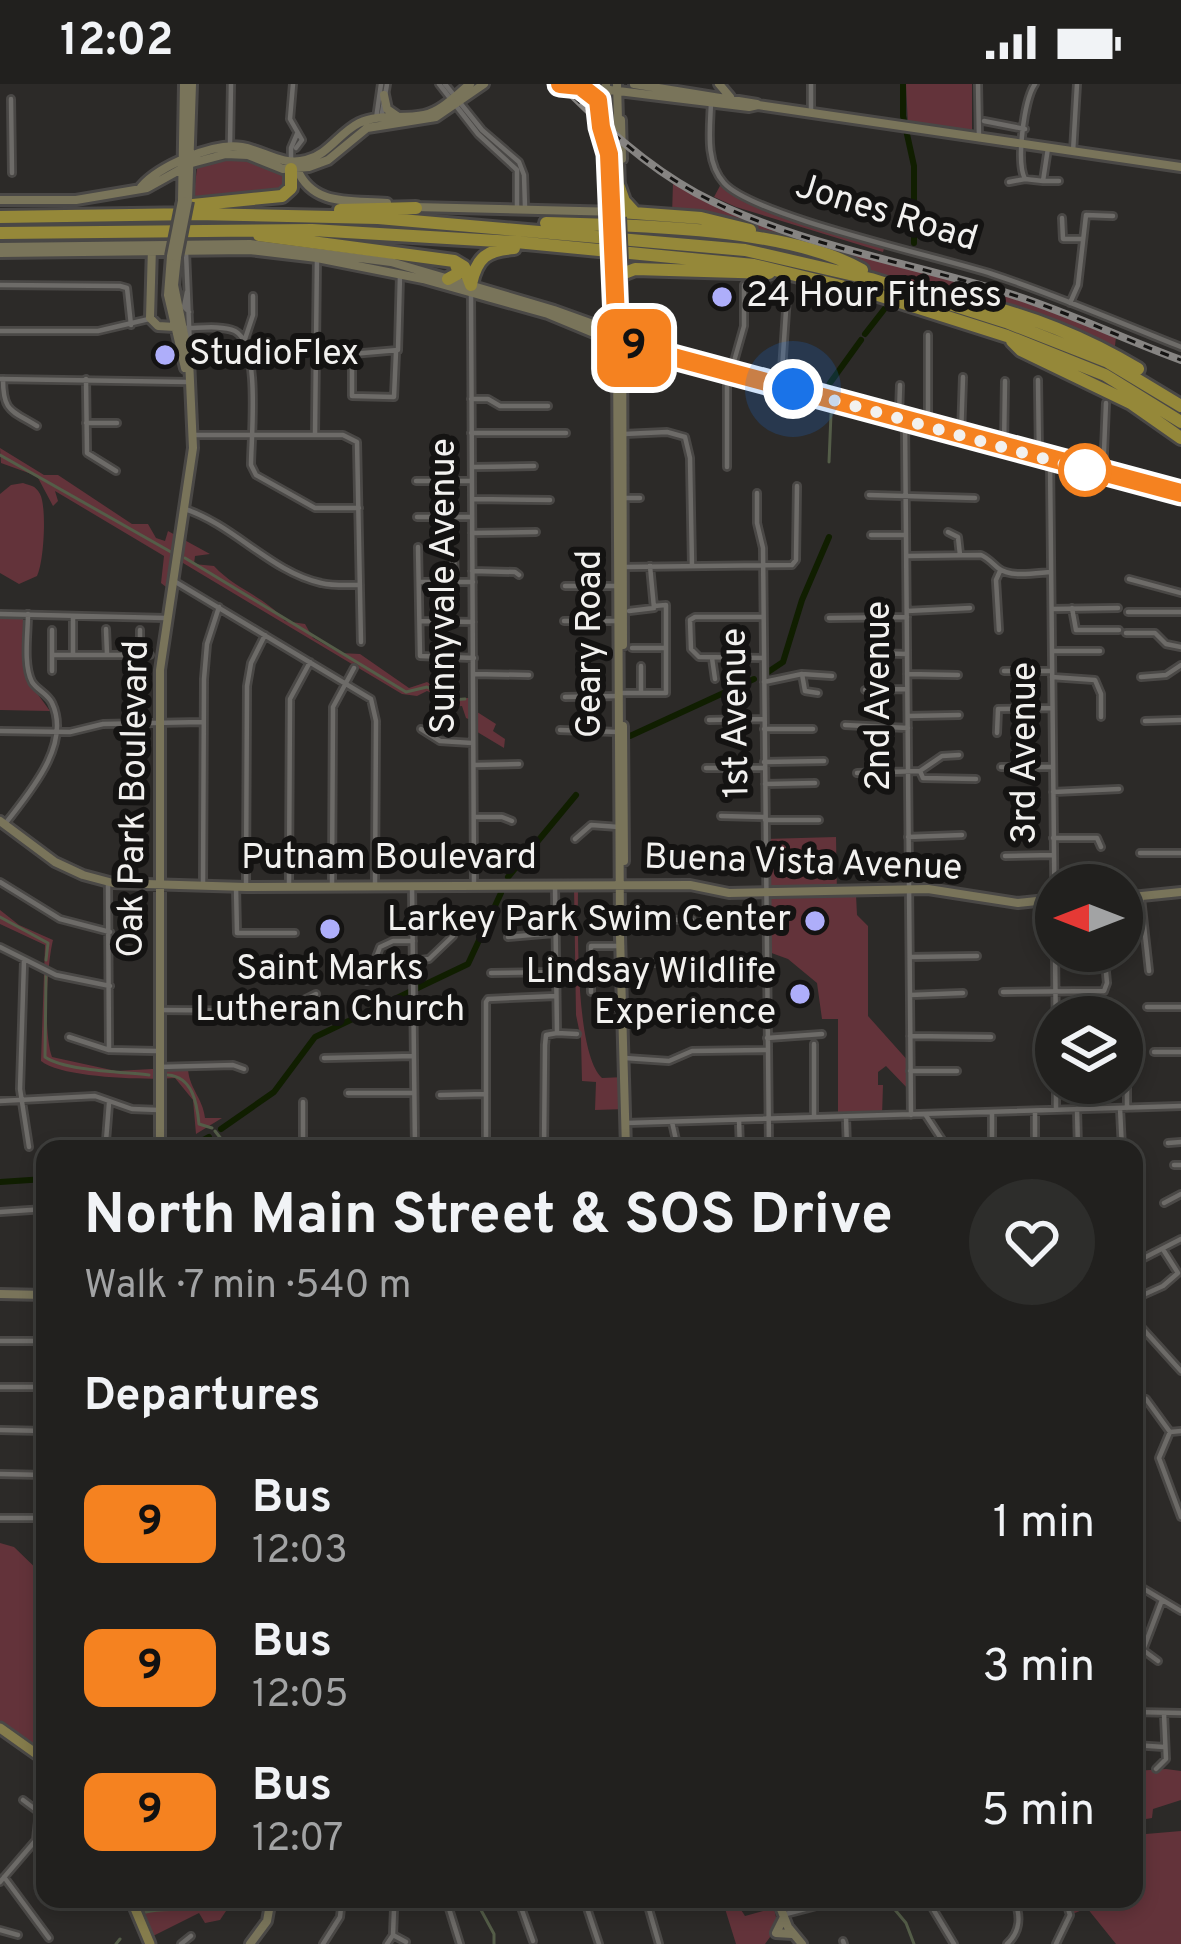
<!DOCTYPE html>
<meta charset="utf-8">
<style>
body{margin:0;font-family:Overpass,sans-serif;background:#2d2d2b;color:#f1f3f6;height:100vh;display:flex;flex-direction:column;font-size:45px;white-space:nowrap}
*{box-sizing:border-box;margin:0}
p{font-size:39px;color:#a2a3a4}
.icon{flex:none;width:66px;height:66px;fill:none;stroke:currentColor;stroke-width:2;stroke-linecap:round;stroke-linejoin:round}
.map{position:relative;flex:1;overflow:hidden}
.side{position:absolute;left:36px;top:1056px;width:1107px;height:768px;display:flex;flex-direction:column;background:#21201e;border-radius:24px;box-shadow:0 6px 18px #0003,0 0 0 3px #3e3e3c}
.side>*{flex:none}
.badge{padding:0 24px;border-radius:18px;font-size:42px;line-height:78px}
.needle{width:78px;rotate:270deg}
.fabs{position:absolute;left:1035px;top:780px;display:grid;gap:24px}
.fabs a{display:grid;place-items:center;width:108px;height:108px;border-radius:50%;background:#21201e;box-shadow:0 6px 18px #0003,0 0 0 3px #3e3e3c;font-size:60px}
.you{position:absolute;width:60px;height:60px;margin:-30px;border:9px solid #fff;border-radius:50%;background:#1a73e8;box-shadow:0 0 0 18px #1a73e833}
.map>.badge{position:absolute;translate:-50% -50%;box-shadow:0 0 0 6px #fff}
h2{padding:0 48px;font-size:45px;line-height:108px}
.round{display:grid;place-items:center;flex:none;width:126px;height:126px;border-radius:63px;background:#2d2d2b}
.summary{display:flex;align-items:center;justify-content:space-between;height:204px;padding:0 48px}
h1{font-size:57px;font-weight:700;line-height:90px}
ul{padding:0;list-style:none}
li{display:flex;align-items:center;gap:36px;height:144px;padding:0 48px}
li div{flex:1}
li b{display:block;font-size:45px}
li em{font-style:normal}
li .badge{min-width:132px;font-weight:700;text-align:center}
.status{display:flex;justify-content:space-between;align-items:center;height:84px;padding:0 60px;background:#21201e;direction:ltr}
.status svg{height:33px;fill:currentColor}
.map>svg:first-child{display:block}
.green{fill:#63333a}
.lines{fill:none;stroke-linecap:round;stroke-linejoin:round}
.stream{stroke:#545d48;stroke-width:3}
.canal{stroke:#101e00;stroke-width:6}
.street-casing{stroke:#4a4846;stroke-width:10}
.secondary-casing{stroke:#4a4846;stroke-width:14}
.primary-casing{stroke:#4a4846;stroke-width:15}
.highway-casing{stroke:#4a4846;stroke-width:18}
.street{stroke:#6d6b68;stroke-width:4.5}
.secondary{stroke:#79745a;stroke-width:8}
.primary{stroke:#857c4c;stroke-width:9}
.highway{stroke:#958839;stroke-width:12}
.rail-casing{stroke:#868482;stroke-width:8}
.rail{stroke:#141312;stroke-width:3;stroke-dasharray:9;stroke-linecap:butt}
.secondary-bridge-casing{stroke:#4a4846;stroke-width:14;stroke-linecap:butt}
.secondary-bridge{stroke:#79745a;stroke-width:8}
.line-casing{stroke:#fff;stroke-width:27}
.line{stroke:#f58220;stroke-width:18}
.walk{stroke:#f2f1ef;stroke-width:12;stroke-dasharray:0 21.6}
.poi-dot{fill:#aeaefa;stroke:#141312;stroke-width:4.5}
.stop-dot{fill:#fff;stroke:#f58220;stroke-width:6}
.labels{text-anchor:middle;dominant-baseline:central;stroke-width:12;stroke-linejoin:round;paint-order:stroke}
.street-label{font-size:36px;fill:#f2f1ef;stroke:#141312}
.poi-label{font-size:36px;fill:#f2f1ef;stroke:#141312;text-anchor:start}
</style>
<div class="status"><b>12:02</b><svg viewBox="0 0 49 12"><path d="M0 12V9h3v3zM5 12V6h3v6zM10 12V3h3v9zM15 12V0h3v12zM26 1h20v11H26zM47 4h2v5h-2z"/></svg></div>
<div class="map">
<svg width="1181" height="1860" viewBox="0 0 1181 1860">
<rect width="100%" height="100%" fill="#2c2a28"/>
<!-- green -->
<path class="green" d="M906,0H972V54L908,42Z
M221,75L241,76L284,89L285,107L193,117L197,84Z
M673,98C760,150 862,169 959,197C1013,213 1064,232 1116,253L1114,271C1074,255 1033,234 992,222C948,211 893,214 858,183L672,131Z
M721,100C753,127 844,148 886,158L883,168L736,123L714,113Z
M0,364L44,391H58L132,440H148L156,454L165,457L168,447L210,470L195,472L194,480L214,482C236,506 265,512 285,537L305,540L313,554L340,569L360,570L409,604L427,598L452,614H474V626L496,640L493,647L505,655L504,664L474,646L473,637L466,634L462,622L446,624L443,613L427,607L417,612L402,610L178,476L171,507L161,499L164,472L55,407L58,417L53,422L37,392L1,379Z
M23,399C31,402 35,401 40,410C47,423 44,478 37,492L19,500L0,489V410L11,401Z
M0,533H23L26,594L50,627L0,626Z
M836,753L837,811H856L857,831L868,842V932L910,979V1007L886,982L878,988V1001H883L882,1032L838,1033V935H822L817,899L788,875L766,867L765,755Z
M574,802H578C578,843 575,969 602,994L625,993L626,1025L595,1026L596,998L582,997L581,955L576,931Z
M0,826L19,841L53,856C47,880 43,949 52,973L116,987L188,983C188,1003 203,1014 205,1034H222L196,1050L193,1016L175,994C145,996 62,994 41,977L45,861L0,840Z
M0,1459L14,1463L45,1493V1670L0,1639Z
M1166,1685L1181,1687V1716L1153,1725L1152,1734L1134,1737V1687Z
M1181,1747V1860H1116L1087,1824L1070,1831L1065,1815H1134V1751Z
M158,1815H234L220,1836L205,1839L199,1829L147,1855L135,1825Z
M722,1815H734L745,1832L774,1824L778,1842L765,1860H736Z"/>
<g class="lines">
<!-- stream -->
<path class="stream" d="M0,371L171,468
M829,378L831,330
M185,474L406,608L427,603L451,616L465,615
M0,833L48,859L46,876
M46,892L45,973C65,987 124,988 149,991
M168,991C193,993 197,1020 199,1040L212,1044
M215,1047L229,1065
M475,1815L494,1850V1860
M886,1815L906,1839L914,1860
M146,1828C169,1822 192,1831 211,1815
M116,1860L120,1855"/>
<!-- canal -->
<path class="canal" d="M903,0V32L914,82V159
M865,250L893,214
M830,299L861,256
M768,588L783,578L802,516L829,453
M630,652L754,595
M508,793L576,711
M221,1045L274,1008L315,953L468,880L501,809
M144,1065L151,1061L198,1059L209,1053
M0,1098L45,1095"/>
<!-- street casing -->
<g class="street-casing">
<path id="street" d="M293,0L290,35L302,56L296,64
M439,0L478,50L517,86V123
M445,0L482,46L519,78L524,91L525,123
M978,0L979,55
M1035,0C1024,16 1016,78 1025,95L1043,97L1048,64
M11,15L12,89
M711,19C710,45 705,78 724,99C753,132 940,173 992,190C1056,211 1118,238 1181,263
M811,28V0
M376,35L381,0
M381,35L387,0
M984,37L1025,45
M230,60L231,0
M1073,68L1077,0
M291,77V64L297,50
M1043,97H1059
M1009,98L1025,95
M1062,134L1063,155H1083
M186,168L190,264
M0,201L120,202L127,204L131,241
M187,208L184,223L189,228
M471,209L474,802
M1070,219L1078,201L1086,131L1113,132
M186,244C200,244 222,241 235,247C261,260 251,354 251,381L256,391L315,424H359
M0,247H98L149,235
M245,255L253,231V212
M396,268L394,313L352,312V270L398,266L400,191
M727,286V383
M731,288L744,242V201
M0,295L188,298
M3,295C3,328 11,326 37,342
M86,295L87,369L116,387
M1038,296L1039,373
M781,301L787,212
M471,315H488L500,322H548
M899,331L900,301
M905,336L911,1031
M86,339H117
M928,341V251
M471,349H566
M624,350L667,348L685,353L690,374L692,482
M193,351H343L357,358L361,558
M315,351L317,172
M961,352L963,293
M1004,363L1005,297
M1050,376L1056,961
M474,383L534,382
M1103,391L1106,319
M416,397H472
M757,409V439L763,464L769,1065
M869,411L975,414
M621,414H640
M472,415L550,416
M185,425C234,441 271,488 321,499C333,502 348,501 360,501
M417,433H471
M948,448L958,453L960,471
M472,449L536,448
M871,451H906
M418,463L420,572L474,574
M454,471L455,498
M908,472L981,471C988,474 992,479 998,484C1010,494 1036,489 1051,488
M624,483L792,481L796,476L797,402
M472,487L515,488L519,491
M1129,495L1181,509
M174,497L371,615L376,637L375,803
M419,498H473
M565,502H618
M1072,524L1076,546H1119
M1052,525L1118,524
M629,527L654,524L650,482
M907,527L970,524
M1128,528H1181
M0,530L165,534
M763,533H695L690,536L691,565L699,573L763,574
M829,534L907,533
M420,537L473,538
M564,537H617
M106,545L107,570
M999,546L996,496L1000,487
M1126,549H1155L1166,560L1181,563
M632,564H666
M1052,567H1100
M73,569V533
M871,569L907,570
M140,570V546
M52,571H150
M712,574L715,595
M641,582V609
M52,587V546
M1004,587H1052
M474,590L529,591
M802,590L805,607L818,609
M907,590L958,591
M1052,593L1095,596L1101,610V633
M1141,593L1166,591L1181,581
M764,598L802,590L832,592
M865,606L907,605
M623,609H666V521L654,522
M565,613L618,612
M908,632L959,631
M709,636L764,635
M1145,637L1181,636
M845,641L908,644
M421,645L440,657L472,659
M764,645H813
M560,646L618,648
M0,647L70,648L103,640L202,638
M997,649L998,625L1052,624
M764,678L824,677
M474,681L519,680
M1001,683H1052
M706,684H764
M920,687L923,694L976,695
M857,689L920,687L942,672L959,671
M765,700L815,699
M1053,708L1119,705
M721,732L763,733
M474,733H502L512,737
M765,736H819
M5,740C28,710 72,661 52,619C48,610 37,606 32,598C23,581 28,549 28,530
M908,753L962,751
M1053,754H1097L1101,763
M575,755L591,741L619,743
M1140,769H1181
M1005,772L1053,771
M0,798L60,835L110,848
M108,799L109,966
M289,801L290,615L310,578
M332,801L333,623L354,584
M203,802L204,595L207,560L219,523
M412,802L415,1065
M555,802L557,949L577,950
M236,803L237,849H295
M246,803L247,602L251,579L265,551
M1141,814L1149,887
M624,835L692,836
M508,853L554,849
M0,863L56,891L110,902
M910,873L977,872
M24,877L20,1005L29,1063
M413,877L429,875L453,852
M623,879H709
M491,889L556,888
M367,897L380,863L393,857H413
M591,908V862H622
M1003,908L1104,907L1107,899L1104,867
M910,911L963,909
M604,923H624
M1147,923H1181
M159,926L282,927L316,910
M910,952L991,953
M69,953L109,966L157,967
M767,954L822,950
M814,960V1033
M1154,968H1181
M324,974L414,972
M625,974L669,977L692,967L767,966
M159,983L233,981L244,985
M1127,986V1024
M910,987H957
M1056,999V1026
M348,1009H414
M440,1011L486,1010
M0,1017L95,1012L132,1025L159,1026
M303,1018V1063
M1120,1024L1122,1065
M1077,1025L1078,1065
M1035,1027V1065
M925,1030L948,1065
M846,1033L847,1065
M739,1036L740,1065
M672,1038L678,1065
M626,1039L1181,1022
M1168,1059L1181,1058
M81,1063H95L106,1057L109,1019
M210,1065H223
M253,1065L345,1064
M486,1065V918L488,915L556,912
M544,1065L545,961L546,951L557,949
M992,1065V1028
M1174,1081H1181
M1164,1119L1181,1110
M0,1128L45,1125
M1134,1179L1181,1155
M1134,1215L1163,1202L1178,1189L1164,1167
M1134,1235L1181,1287
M0,1257H45
M0,1303H45
M1146,1315L1170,1348
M0,1346L45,1347
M1181,1347L1170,1348L1159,1374L1181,1433
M0,1390L45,1391
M0,1434H45
M1134,1499L1181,1527
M1143,1566L1158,1577
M1134,1574L1143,1566L1162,1516
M1134,1628L1181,1629
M1134,1661L1164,1663
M1156,1685L1166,1675L1164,1630
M23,1716L39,1728L36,1756
M4,1793L49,1854
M0,1798L36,1756
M446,1815L460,1860
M518,1815L533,1857
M584,1815L599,1860
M646,1815L659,1860
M927,1815L954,1860
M647,1819L685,1815
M782,1831L828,1819
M0,1846L18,1851
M393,1851L406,1858
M843,1857L844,1860
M181,1860L191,1852
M323,1860L340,1833L342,1815
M387,1860L393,1851L394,1825
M1007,1860C1021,1847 1021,1832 1014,1815
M1056,1860L1070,1831L1065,1815"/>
</g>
<!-- secondary casing -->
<g class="secondary-casing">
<path id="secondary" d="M561,0L749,23L758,21L1181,83
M617,0L620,107
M634,0L757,20
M719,0L730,13
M606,1L611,130
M586,5L598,16L604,56
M384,11L387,25L397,32
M621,36L622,75
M297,85C313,123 351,116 387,119
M141,103C159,82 214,58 242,63C265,67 281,82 306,76C328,71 339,49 359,39C380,29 402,36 424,31C442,27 456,11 470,0
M0,116H76L147,104L192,79L226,70L248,71L283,85L309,83L328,76L367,44L436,33L484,0
M182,117L184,0
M188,117L192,0
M414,123L620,128
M0,163L250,160L391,178L554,226L710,282L1144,402L1181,409
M152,163L150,234L158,242L175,243
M0,169L249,166L317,174L423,195L548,230L623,261L680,277L688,276
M171,172L168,211L185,284
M612,179L617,258L620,852L626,1065
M622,186L623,561
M1151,406L1181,415
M623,642L624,777
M0,737L55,778L83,791L113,799L246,803L690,801L729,809L928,805L1018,819L1056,815
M1122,814L1181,808
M160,1065V586L193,364L189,275L174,201L177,173
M0,1210L45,1211
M777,1815L788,1843L802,1860
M783,1835L776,1849L792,1850
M250,1860L267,1837L271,1815"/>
</g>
<!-- primary casing -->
<g class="primary-casing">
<path id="primary" d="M0,1644L45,1676
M131,1815L150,1860"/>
</g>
<!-- highway casing -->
<g class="highway-casing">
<path id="highway" d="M619,103L624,117L634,128
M183,122L282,112L291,104V85
M340,126L416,124
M620,128L701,134L750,146
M0,133L196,130L378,134L745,166L871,195L1006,238L1108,278L1181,322
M546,139C633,141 787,143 862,186
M0,149L312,146L516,158L754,181L878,211L1007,252L1105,291L1181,338
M259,151L454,177L464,183L471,201
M622,190L635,185L769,189
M448,195L459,189L455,178
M471,200C477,173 487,166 514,164
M968,218C1026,229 1088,255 1138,285
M1012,257L1021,266L1131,319L1181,354"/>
</g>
<!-- street -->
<use href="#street" class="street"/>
<!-- secondary -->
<use href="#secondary" class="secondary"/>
<!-- primary -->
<use href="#primary" class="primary"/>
<!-- highway -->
<use href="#highway" class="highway"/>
<!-- rail casing -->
<g class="rail-casing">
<path id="rail" d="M561,0C602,41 645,81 696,109C793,161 906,177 1010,210C1068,228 1123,255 1181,276"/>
</g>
<!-- rail -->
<use href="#rail" class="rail"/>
<!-- secondary-bridge casing -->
<g class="secondary-bridge-casing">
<path id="secondary-bridge" d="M611,133L612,179
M620,133L622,179
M171,172L182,117
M177,173L188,117"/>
</g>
<!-- secondary-bridge -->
<use href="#secondary-bridge" class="secondary-bridge"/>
</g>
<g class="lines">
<!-- line casing -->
<g class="line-casing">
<path id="line" d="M560,0L580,2L598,16L601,43L609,70L617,258L1181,409"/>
</g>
<!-- line -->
<use href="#line" class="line"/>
<!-- walk -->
<path class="walk" d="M793,305L1085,386"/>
</g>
<!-- markers -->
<g class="poi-dot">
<circle cx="722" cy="213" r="12"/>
<circle cx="165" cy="271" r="12"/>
<circle cx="815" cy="837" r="12"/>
<circle cx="330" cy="845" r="12"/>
<circle cx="800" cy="910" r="12"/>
</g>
<circle class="stop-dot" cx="1085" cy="386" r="24"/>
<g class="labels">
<!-- street labels -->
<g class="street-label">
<text transform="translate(886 130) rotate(17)">Jones Road</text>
<text transform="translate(445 502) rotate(-90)">Sunnyvale Avenue</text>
<text transform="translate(591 560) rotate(-90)">Geary Road</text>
<text transform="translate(880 612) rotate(-90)">2nd Avenue</text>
<text transform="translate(737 629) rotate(-91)">1st Avenue</text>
<text transform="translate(1026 669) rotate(-90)">3rd Avenue</text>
<text transform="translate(135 715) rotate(-89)">Oak Park Boulevard</text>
<text x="389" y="775">Putnam Boulevard</text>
<text transform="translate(803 780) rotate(2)">Buena Vista Avenue</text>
</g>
<!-- poi labels -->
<g class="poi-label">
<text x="746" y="213">24 Hour Fitness</text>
<text x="189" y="271">StudioFlex</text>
<text x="791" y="837" text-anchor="end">Larkey Park Swim Center</text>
<text x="330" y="886" text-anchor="middle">Saint Marks<tspan x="330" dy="41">Lutheran Church</tspan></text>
<text x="776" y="889" text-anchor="end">Lindsay Wildlife<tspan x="776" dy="41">Experience</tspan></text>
</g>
</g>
</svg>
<div class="fabs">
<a><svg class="needle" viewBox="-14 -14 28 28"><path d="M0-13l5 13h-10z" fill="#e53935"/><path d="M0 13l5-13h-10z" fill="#a2a3a4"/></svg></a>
<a><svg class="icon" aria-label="layers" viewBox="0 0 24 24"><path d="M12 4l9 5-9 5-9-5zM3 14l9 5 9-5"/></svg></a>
</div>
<div class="you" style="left:793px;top:305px"></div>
<b class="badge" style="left:634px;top:264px;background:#f58220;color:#111">9</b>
<section class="side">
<div class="summary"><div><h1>North Main Street &amp; SOS Drive</h1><p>Walk · 7 min · 540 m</p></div><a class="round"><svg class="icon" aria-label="heart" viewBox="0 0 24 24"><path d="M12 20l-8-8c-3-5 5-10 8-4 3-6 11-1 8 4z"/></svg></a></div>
<h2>Departures</h2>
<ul>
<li><span class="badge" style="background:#f58220;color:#111">9</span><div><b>Bus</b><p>12:03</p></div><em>1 min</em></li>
<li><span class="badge" style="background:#f58220;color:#111">9</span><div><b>Bus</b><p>12:05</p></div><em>3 min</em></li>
<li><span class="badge" style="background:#f58220;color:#111">9</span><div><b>Bus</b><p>12:07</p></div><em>5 min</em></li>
</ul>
</section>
</div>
